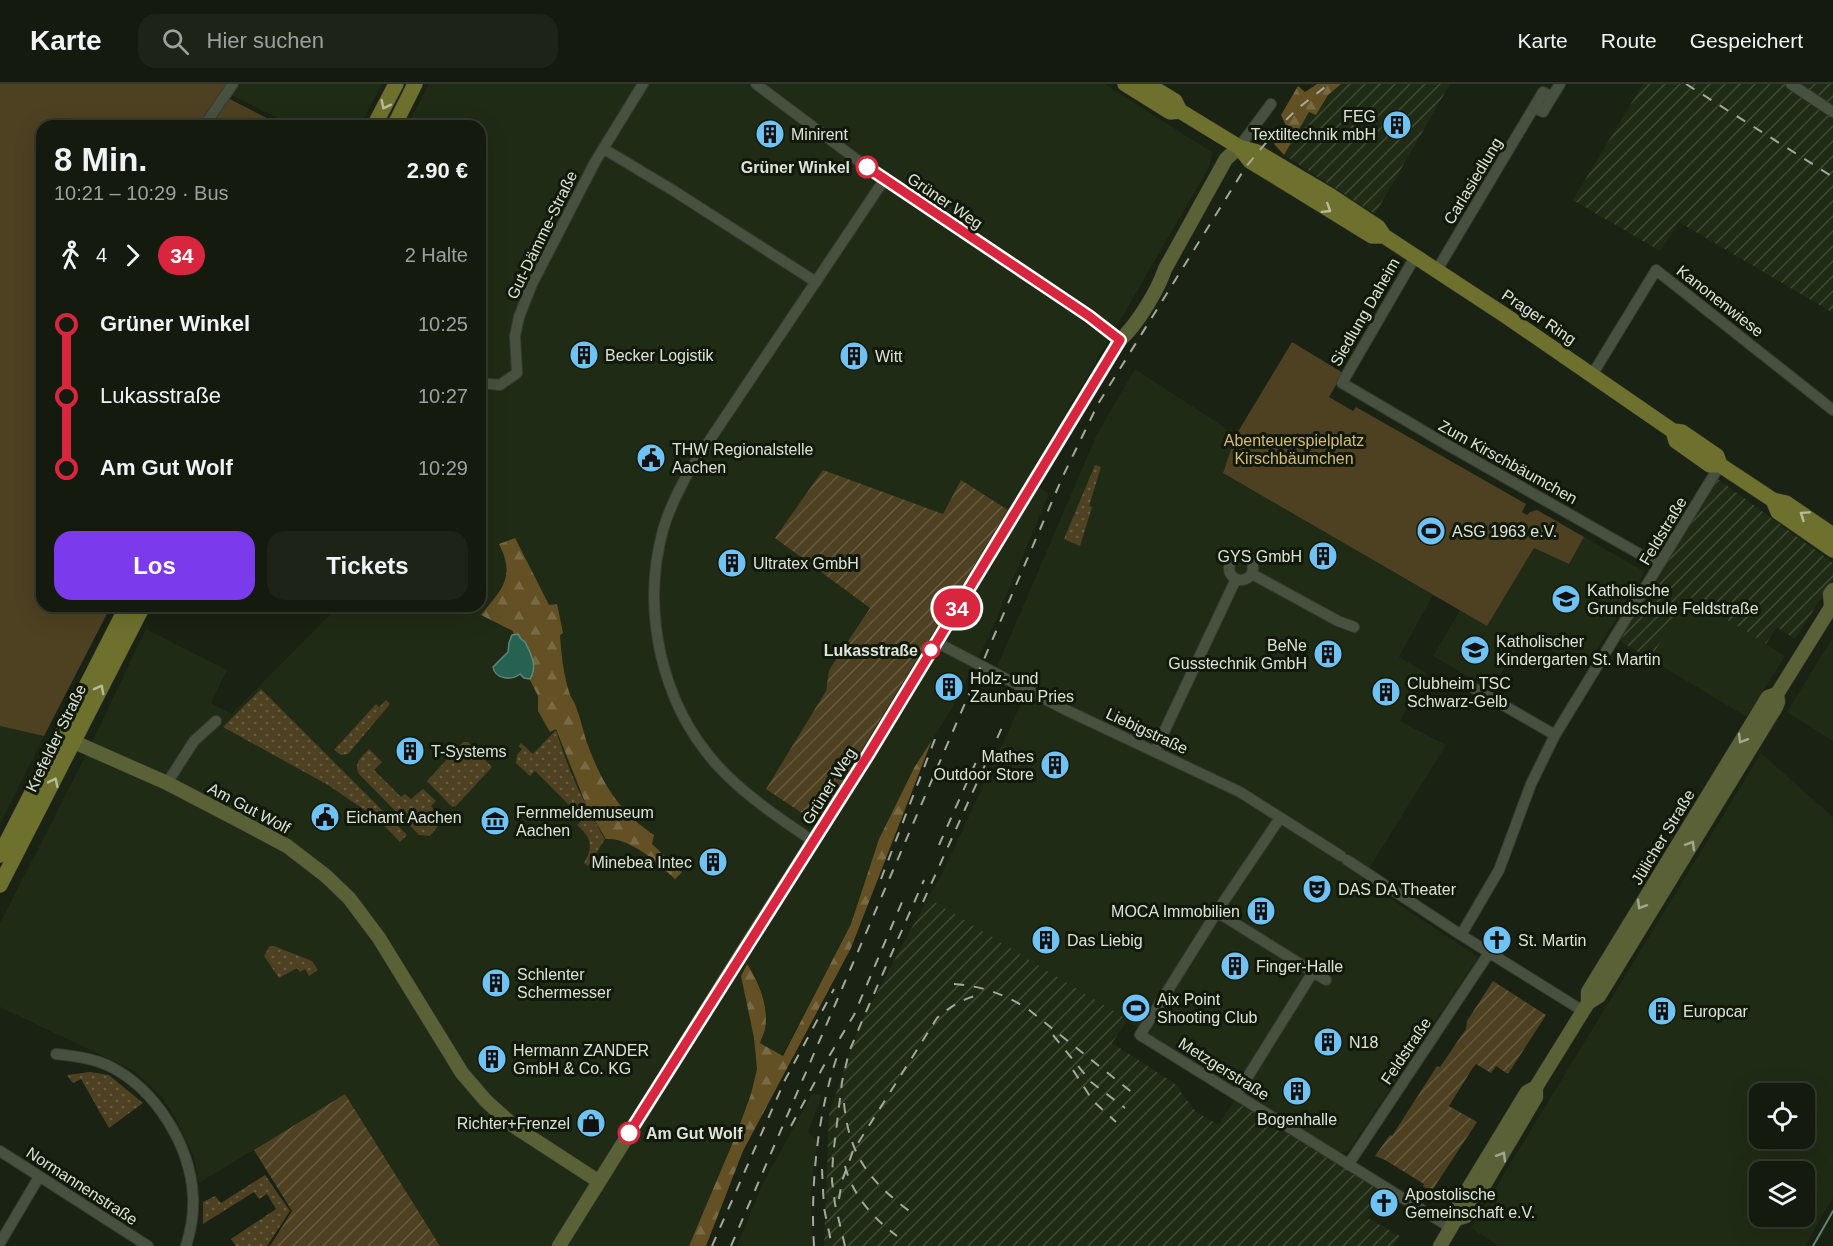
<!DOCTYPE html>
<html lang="de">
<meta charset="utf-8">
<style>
body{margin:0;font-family:Helvetica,sans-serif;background:#1d2317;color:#f1f3f6;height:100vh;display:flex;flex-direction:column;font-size:22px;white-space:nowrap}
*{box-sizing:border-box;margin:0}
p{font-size:20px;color:#9da19e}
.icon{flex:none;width:33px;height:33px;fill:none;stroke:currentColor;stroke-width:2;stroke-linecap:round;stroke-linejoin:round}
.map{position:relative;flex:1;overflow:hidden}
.sheet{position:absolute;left:36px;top:36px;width:450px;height:492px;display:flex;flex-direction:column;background:#141a0e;border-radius:18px;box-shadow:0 6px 24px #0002,0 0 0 2px #33382e}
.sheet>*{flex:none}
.badge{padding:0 12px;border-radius:20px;font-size:21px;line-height:39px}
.tools{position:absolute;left:1749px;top:999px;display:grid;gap:12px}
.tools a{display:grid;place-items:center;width:66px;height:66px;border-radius:12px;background:#141a0e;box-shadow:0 6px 24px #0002,0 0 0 2px #33382e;font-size:30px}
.map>.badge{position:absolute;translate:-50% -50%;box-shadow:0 0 0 3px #fff}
.legs{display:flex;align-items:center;gap:9px;height:66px;padding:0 18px;font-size:20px}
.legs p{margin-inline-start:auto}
.headline{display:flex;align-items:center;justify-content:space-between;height:102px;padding:0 18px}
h1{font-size:33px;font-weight:600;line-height:45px}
.primary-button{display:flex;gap:12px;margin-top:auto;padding:12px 18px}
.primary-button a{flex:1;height:69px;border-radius:18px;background:#7c3aed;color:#fff;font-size:24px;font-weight:600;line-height:69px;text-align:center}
.primary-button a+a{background:#1d2317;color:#f1f3f6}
ul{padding:0 18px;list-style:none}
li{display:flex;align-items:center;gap:21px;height:72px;font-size:22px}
li i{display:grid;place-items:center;width:9px;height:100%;margin:0 8px;background:currentColor}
li i::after{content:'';width:15px;height:15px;margin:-8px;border:4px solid;border-radius:50%;background:#141a0e}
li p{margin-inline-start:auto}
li:first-child i{background:linear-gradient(#0000 50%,currentColor 0)}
li:last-child i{background:linear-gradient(currentColor 50%,#0000 0)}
header{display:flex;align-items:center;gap:36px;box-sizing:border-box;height:84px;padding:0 30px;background:#141a0e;border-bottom:2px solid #33382e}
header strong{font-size:28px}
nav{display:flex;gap:33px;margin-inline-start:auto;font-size:21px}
.search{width:420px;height:54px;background:#1d2317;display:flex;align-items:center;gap:15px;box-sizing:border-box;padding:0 21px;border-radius:18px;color:#9da19e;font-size:22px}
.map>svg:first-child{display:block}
.built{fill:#202b15;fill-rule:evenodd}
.industrial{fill:url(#industrial-furrows)}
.grass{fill:url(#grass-dots)}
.forest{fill:url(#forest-firs)}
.park{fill:#4e4122}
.garden{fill:url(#garden-furrows)}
.water{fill:#276152;stroke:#5e887a;stroke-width:1.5}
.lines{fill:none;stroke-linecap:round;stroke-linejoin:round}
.stream{stroke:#5e887a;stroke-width:2}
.street-casing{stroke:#353b31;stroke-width:12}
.secondary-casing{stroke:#353b31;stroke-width:15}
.primary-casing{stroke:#353b31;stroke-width:16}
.street{stroke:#485140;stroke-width:10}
.secondary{stroke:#5b6137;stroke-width:14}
.primary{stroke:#6e712e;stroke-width:15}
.rail{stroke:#a3a99e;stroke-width:2;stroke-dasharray:10 10;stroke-linecap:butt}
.oneway{stroke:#b6bb9d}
.oneway2{stroke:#a2a890}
.line-1-casing{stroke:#fff;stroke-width:14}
.line-1{stroke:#d7263d;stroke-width:9}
.stop-1-dot{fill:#fff;stroke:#d7263d;stroke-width:3}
.labels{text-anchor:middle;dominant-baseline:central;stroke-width:6;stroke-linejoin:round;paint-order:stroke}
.poi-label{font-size:16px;fill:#dde3d9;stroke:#11190a;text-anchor:start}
.stop-label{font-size:16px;font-weight:bold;fill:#dde3d9;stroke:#11190a;text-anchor:end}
.street-label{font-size:16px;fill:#dde3d9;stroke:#11190a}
.park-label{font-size:16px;fill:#d8bb74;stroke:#11190a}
</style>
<header>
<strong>Karte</strong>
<div class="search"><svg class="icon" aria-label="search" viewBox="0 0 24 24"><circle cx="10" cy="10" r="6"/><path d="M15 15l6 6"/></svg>Hier suchen</div>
<nav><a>Karte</a><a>Route</a><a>Gespeichert</a></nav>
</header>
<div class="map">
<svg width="1833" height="1162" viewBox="0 0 1833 1162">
<defs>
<pattern id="industrial-furrows" width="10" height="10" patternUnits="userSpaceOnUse" patternTransform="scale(1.5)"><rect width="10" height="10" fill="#202b15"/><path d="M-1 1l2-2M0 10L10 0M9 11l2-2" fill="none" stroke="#404a36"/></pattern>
<pattern id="grass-dots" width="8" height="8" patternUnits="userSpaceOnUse" patternTransform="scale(1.5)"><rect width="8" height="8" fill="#4e4122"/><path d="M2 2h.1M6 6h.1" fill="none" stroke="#675c42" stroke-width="1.8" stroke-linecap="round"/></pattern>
<pattern id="forest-firs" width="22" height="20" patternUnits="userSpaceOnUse" patternTransform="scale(1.5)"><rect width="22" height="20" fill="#635125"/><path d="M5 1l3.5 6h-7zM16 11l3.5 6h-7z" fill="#796a44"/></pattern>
<pattern id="garden-furrows" width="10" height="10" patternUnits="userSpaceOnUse" patternTransform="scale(1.5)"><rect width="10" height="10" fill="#4e4122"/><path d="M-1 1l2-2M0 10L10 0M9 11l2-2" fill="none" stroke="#675c42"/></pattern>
</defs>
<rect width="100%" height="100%" fill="#1a2213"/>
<!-- built -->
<path class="built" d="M239,0H382L360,42H295L231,11Z
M429,0H1105L1213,69L1208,85L1027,396L1049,410L989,552L950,628L914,684L879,755L851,840L782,972L759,959L765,944L763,915L757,894L747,880L741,892L754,954L757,985L751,1010L736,1051L689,1162H440L345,1010L199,1099L194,1073L175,1033L162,1013L134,987L0,923V839L80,683L146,545L227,586L211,619L232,630L338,522H480V42H407ZM961,397L1008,426L924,564L766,705L826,607L829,586L870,524L943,430Z
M1135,285L1236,351L1223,389L1433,511L1399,573L1426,589L1400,637L1446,661L1362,796L1478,873L1349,1066L1340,1069L928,814L945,784L1030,600L997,583L1097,350Z
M1584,453L1645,488L1585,585L1524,551L1491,606L1433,572L1460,526L1487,541L1534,464L1569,480Z
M1689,511L1785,572L1747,633L1650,575Z
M1833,553V657L1787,628Z
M0,642L44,652L0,740Z
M1761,669L1833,733V1113L1805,1162H1499L1471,1144ZM1760,1010H1804V1054H1760ZM1760,1088H1804V1132H1760Z
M812,1010L822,1011L808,1048L817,1057L811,1106L812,1162H737L763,1099Z"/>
<!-- industrial -->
<path class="industrial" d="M1341,0H1450L1375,130L1284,71L1310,27L1316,31L1328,11Z
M1643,0H1833V229L1679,138L1660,167L1573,116Z
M1718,395L1833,479V495L1795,555L1777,543L1766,560L1689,512L1650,575L1620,557Z
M928,814L1128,936L1112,959L1174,999L1196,1028L1219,1041L1234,1017L1384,1109L1368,1134L1400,1152L1394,1162H824L829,1030L859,942Z"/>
<!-- grass -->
<path class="grass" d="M1095,381L1101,383L1089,422L1092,423L1080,462L1064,455Z
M261,605L407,751L400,758L378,735L328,701L223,643Z
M386,616L390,620L348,670L341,671L334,666L376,620L379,623Z
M556,646C567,684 584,720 605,755L588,782L584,779C594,762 591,754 577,741L583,735L535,687L530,692L516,679L517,671L522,665L519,662L521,659L533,670Z
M463,658H468L492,683L456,722L452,723L427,697Z
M369,665L382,678L374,686L401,713L405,710L411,715L423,705L436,717L431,722L443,736L430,752L419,751L359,690C353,679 362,673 369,665Z
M270,862H274L312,877L318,886L309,892L305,885L300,888L297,884L279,894L264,872Z
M90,988L109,991L143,1019L109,1044L81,995L73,999L67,991Z
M265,1091L290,1127L267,1162H236L231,1155L276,1125L267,1110L259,1115L254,1108L203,1140V1118L215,1112L221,1119Z"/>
<!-- forest -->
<path class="forest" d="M1317,0H1341L1328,11L1316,31L1309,28L1284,71L1274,60L1287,44L1281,31L1298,2L1305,8Z
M515,454L549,521L557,520L563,549L560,551C561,570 564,593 570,611C572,615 575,619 576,623C581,635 583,647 587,659C602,699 618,727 654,751L652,760L682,788L675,795C658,779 630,753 606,755L587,723L556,645L550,648L538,627V612L520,576L513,547L481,531C502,505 516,493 499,460Z
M932,656L851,864L743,1067L706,1162H689L736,1051L751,1010L757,985L754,954L741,892L747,880C759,897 769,924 765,945C764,950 761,955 760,959L783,972L851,840L879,755L914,684Z"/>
<!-- park -->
<path class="park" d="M0,0H227L220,10L282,42H42V522H111L44,652L0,642Z
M1292,258L1343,289L1329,313L1353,327L1356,323L1526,420L1522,428L1527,431L1530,428L1537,426L1584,453L1569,480L1534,464L1487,542L1223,389L1236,351Z"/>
<!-- garden -->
<path class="garden" d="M823,386L943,430L961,396L1008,426L817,739L766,705L826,607L829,586L870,524L775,454Z
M1493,897L1546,931L1508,990L1496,982L1491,989L1476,980L1472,985L1449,1022L1477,1038L1431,1108L1423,1102L1424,1100L1385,1076L1375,1072L1390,1051L1392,1052L1437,982L1440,983L1466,945L1467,937Z
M345,1010L440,1162H270L292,1127L254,1066Z"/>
<!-- water -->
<path class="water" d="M518,550L521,555L525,558C531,570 538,582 530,595L524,594L520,590C511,597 495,595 493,583L508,568L509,559L512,551Z"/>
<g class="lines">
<!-- stream -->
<path class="stream" d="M1813,1162L1833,1127"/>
<!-- street casing -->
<g class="street-casing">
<path id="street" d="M756,0L884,96L1089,232L1120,256
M1791,0L1833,28
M1534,23L1543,28L1552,13
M204,42L233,0
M1239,63L1271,20
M604,65L674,107L816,198
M1415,173L1342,299L1444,359L1659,481
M1437,186L1543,8L1552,13L1560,0
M1592,291L1656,186L1833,326
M480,299L500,301L517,289L515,252L519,233L532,200L595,78L643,0
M1229 484a12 12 0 1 1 24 0a12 12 0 1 1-24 0Z
M1252,490L1338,537L1354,543
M936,558L1064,625L1240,708L1341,772
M1465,599L1555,651
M1155,667L1236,495
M167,699L194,657L216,637
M1280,734L1220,823L1140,951L1451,1144
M814,758C780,734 745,712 717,681C661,619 641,526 663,446C669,425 679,406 689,387L884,96
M1347,776L1461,851L1583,927
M1217,828L1326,896
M1461,851L1499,786L1531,700L1555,651L1720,381
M56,970C73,972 93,974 109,982C156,1005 190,1061 193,1112C194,1129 191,1146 186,1162
M1237,1010L1313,888
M0,1067L148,1162
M1348,1081L1489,869
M0,1159L39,1093"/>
</g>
<!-- secondary casing -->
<g class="secondary-casing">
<path id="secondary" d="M1831,521L1830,510L1833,506
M65,654L167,699L238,736L287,762L326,792L349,814L379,854L462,989L486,1017L515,1043L598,1097
M1588,919L1599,912L1776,623L1778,618L1777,610L1833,520
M1456,1135L1466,1132L1536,1013V1003
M559,1162L740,872L868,671L1120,256C1137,241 1158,206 1165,185L1226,75L1239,63
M1440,1162L1456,1135V1126L1459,1120L1527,1008L1536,1003L1588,919V908L1768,613L1777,610"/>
</g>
<!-- primary casing -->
<g class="primary-casing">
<path id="primary" d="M1125,0L1170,28L1180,27
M1147,0L1175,17L1180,27L1239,63L1257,68L1331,112L1378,143L1384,152L1506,232L1673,347L1682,348L1717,372L1720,381L1773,416L1786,419L1833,451
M374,42L396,0
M394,42L415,0
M1239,63L1250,77L1372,152H1384
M1673,347L1676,357L1710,381H1720
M1773,416L1778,428L1833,466
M0,771L127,522
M0,801C48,708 95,615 143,522"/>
</g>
<!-- street -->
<use href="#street" class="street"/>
<!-- secondary -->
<use href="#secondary" class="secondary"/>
<!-- primary -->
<use href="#primary" class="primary"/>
<!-- rail -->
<path class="rail" d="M1686,0L1833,93
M939,761L976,678
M881,795L935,655
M923,818L1004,639
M954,900C982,902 1004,910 1028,925L1134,1010
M1053,951L1091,998L1125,1024
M1073,986L1093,1017L1116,1038
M844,1019C849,1072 870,1098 912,1129
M791,1042L828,974L854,931L902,818
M845,1082C853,1112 873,1134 897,1152
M822,1085L824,1124L832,1162
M839,1115L842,1097L853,1067L937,934C952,921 964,914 983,910
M712,1162L785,996L834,905
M731,1162L1063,392L1098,320L1245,84L1279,43L1297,25L1329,0
M814,1162C810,1101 818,1025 839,967
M845,1162L835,1120L832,1097L833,1072L842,998L849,968L862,937L924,796"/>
</g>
<!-- one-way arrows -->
<defs><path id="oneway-chevron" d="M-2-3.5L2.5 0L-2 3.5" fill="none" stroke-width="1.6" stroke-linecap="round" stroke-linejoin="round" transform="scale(1.5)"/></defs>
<g class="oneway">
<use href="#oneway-chevron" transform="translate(385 21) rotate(117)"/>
<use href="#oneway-chevron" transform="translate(1327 125) rotate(32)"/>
<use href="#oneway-chevron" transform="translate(1804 431) rotate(-146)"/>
<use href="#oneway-chevron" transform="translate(100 605) rotate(-62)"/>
<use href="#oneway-chevron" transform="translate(54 698) rotate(-64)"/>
</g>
<g class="oneway2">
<use href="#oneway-chevron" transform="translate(1742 655) rotate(121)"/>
<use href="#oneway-chevron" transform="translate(1691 761) rotate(-59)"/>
<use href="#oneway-chevron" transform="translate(1641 821) rotate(121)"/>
<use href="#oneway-chevron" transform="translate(1502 1072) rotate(-59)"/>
</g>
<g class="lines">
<!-- line-1 casing -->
<g class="line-1-casing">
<path id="line-1" d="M629,1049L868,671L1120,256L1089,232L867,83"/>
</g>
<!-- line-1 -->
<use href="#line-1" class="line-1"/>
</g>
<!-- icons -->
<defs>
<g id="building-disc" transform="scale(1.5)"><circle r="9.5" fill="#6fc2f4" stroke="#11190a"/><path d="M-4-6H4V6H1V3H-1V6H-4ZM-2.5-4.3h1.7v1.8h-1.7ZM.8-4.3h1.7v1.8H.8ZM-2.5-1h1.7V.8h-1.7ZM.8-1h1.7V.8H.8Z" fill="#111"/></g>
<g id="civic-disc" transform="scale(1.5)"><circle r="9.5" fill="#6fc2f4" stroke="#11190a"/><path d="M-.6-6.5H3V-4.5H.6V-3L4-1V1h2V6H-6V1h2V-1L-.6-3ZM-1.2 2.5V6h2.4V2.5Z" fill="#111"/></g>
<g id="stadium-disc" transform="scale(1.5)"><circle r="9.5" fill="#6fc2f4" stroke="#11190a"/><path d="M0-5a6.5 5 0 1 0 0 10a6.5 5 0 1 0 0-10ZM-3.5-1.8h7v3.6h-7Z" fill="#111"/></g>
<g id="school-disc" transform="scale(1.5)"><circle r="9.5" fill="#6fc2f4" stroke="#11190a"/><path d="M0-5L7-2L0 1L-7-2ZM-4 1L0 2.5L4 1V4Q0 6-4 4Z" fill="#111"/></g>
<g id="museum-disc" transform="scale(1.5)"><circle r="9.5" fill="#6fc2f4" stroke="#11190a"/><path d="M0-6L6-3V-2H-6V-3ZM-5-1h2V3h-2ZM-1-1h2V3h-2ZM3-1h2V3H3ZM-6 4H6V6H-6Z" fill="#111"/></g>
<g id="theatre-disc" transform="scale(1.5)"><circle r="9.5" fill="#6fc2f4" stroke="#11190a"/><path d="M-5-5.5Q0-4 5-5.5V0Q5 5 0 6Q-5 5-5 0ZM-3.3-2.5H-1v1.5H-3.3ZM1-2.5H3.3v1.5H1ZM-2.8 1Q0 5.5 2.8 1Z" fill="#111"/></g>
<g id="church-disc" transform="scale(1.5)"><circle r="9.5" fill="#6fc2f4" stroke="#11190a"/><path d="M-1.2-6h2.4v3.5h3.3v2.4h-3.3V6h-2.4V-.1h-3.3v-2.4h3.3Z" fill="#111"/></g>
<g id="shop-disc" transform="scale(1.5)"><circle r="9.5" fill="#6fc2f4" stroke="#11190a"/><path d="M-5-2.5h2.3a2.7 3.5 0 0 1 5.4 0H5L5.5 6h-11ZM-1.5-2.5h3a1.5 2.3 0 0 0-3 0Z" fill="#111"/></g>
</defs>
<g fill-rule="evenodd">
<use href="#building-disc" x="1397" y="41"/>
<use href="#building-disc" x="770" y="50"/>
<use href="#building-disc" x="584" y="271"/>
<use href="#building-disc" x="854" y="272"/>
<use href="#civic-disc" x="651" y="374"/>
<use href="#stadium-disc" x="1431" y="447"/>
<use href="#building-disc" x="1323" y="472"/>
<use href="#building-disc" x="732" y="479"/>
<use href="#school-disc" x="1566" y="515"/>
<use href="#school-disc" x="1475" y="566"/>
<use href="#building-disc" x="1328" y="570"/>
<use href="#building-disc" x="949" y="603"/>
<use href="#building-disc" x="1386" y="608"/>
<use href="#building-disc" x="410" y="667"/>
<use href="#building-disc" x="1055" y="681"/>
<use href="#civic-disc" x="325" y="733"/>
<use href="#museum-disc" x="495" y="737"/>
<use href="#building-disc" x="713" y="778"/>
<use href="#theatre-disc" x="1317" y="805"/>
<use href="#building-disc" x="1261" y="827"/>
<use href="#building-disc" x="1046" y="856"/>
<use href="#church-disc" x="1497" y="856"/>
<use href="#building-disc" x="1235" y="882"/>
<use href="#building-disc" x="496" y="899"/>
<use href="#stadium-disc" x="1136" y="924"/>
<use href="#building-disc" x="1662" y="927"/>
<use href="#building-disc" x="1328" y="958"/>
<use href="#building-disc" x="492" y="975"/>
<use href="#building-disc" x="1297" y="1007"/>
<use href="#shop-disc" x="591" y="1039"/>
<use href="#church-disc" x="1384" y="1119"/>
</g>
<!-- markers -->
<g class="stop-1-dot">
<circle cx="867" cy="83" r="10"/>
<circle cx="931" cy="566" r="8"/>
<circle cx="629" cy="1049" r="10"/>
</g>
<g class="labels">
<!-- poi labels -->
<g class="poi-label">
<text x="1376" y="32" text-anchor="end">FEG<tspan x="1376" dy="18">Textiltechnik mbH</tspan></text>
<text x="791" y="50">Minirent</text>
<text x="605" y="271">Becker Logistik</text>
<text x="875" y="272">Witt</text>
<text x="672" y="365">THW Regionalstelle<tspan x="672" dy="18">Aachen</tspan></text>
<text x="1452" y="447">ASG 1963 e.V.</text>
<text x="1302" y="472" text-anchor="end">GYS GmbH</text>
<text x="753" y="479">Ultratex GmbH</text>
<text x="1587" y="506">Katholische<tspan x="1587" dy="18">Grundschule Feldstraße</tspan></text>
<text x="1496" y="557">Katholischer<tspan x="1496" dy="18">Kindergarten St. Martin</tspan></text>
<text x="1307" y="561" text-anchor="end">BeNe<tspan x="1307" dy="18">Gusstechnik GmbH</tspan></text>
<text x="970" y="594">Holz- und<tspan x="970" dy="18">Zaunbau Pries</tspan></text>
<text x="1407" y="599">Clubheim TSC<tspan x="1407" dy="18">Schwarz-Gelb</tspan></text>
<text x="431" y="667">T-Systems</text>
<text x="1034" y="672" text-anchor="end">Mathes<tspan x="1034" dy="18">Outdoor Store</tspan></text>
<text x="516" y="728">Fernmeldemuseum<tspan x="516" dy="18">Aachen</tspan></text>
<text x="346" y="733">Eichamt Aachen</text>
<text x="692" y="778" text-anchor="end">Minebea Intec</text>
<text x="1338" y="805">DAS DA Theater</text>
<text x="1240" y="827" text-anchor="end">MOCA Immobilien</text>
<text x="1067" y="856">Das Liebig</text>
<text x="1518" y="856">St. Martin</text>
<text x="1256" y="882">Finger-Halle</text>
<text x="517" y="890">Schlenter<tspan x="517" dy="18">Schermesser</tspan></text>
<text x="1157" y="915">Aix Point<tspan x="1157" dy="18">Shooting Club</tspan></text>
<text x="1683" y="927">Europcar</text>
<text x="1349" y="958">N18</text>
<text x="513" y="966">Hermann ZANDER<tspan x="513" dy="18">GmbH &amp; Co. KG</tspan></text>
<text x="1297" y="1035" text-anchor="middle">Bogenhalle</text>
<text x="570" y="1039" text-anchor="end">Richter+Frenzel</text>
<text x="1405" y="1110">Apostolische<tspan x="1405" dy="18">Gemeinschaft e.V.</tspan></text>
</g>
<!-- stop labels -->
<g class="stop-label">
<text x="850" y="83">Grüner Winkel</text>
<text x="918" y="566">Lukasstraße</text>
<text x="646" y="1049" text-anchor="start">Am Gut Wolf</text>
</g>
<!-- street labels -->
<g class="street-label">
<text transform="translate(1473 97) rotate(-59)">Carlasiedlung</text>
<text transform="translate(945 117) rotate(34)">Grüner Weg</text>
<text transform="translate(542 151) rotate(-64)">Gut-Dämme-Straße</text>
<text transform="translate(1720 217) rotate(38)">Kanonenwiese</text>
<text transform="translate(1365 228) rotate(-60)">Siedlung Daheim</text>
<text transform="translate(1539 233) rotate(34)">Prager Ring</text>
<text transform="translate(1508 378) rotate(29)">Zum Kirschbäumchen</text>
<text transform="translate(1663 447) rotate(-59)">Feldstraße</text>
<text transform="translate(1147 647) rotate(25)">Liebigstraße</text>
<text transform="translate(56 654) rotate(-64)">Krefelder Straße</text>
<text transform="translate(829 702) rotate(-58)">Grüner Weg</text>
<text transform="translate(249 724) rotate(28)">Am Gut Wolf</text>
<text transform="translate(1663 753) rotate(-59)">Jülicher Straße</text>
<text transform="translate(1406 967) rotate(-56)">Feldstraße</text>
<text transform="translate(1224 985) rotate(32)">Metzgerstraße</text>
<text transform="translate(82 1102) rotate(33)">Normannenstraße</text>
</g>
<!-- park labels -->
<g class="park-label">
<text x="1294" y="356">Abenteuerspielplatz<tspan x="1294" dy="18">Kirschbäumchen</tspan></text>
</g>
</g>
</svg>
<div class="tools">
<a><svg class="icon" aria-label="locate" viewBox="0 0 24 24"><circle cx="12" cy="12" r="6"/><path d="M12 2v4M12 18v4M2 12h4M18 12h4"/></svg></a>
<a><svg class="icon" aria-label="layers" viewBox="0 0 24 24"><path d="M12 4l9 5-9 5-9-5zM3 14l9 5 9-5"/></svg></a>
</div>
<b class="badge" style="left:957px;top:524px;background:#d7263d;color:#fff">34</b>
<section class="sheet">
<div class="headline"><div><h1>8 Min.</h1><p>10:21 – 10:29 · Bus</p></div><b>2.90 €</b></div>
<div class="legs"><svg class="icon" aria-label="walk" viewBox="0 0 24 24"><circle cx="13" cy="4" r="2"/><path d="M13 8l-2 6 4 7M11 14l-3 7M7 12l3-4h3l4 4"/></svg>4<svg class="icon" aria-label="forward" viewBox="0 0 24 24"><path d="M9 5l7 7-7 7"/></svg><b class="badge" style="background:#d7263d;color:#fff">34</b><p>2 Halte</p></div>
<ul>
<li><i style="color:#d7263d"></i><b>Grüner Winkel</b><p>10:25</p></li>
<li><i style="color:#d7263d"></i><span>Lukasstraße</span><p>10:27</p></li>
<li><i style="color:#d7263d"></i><b>Am Gut Wolf</b><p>10:29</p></li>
</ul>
<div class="primary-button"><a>Los</a><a>Tickets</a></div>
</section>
</div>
